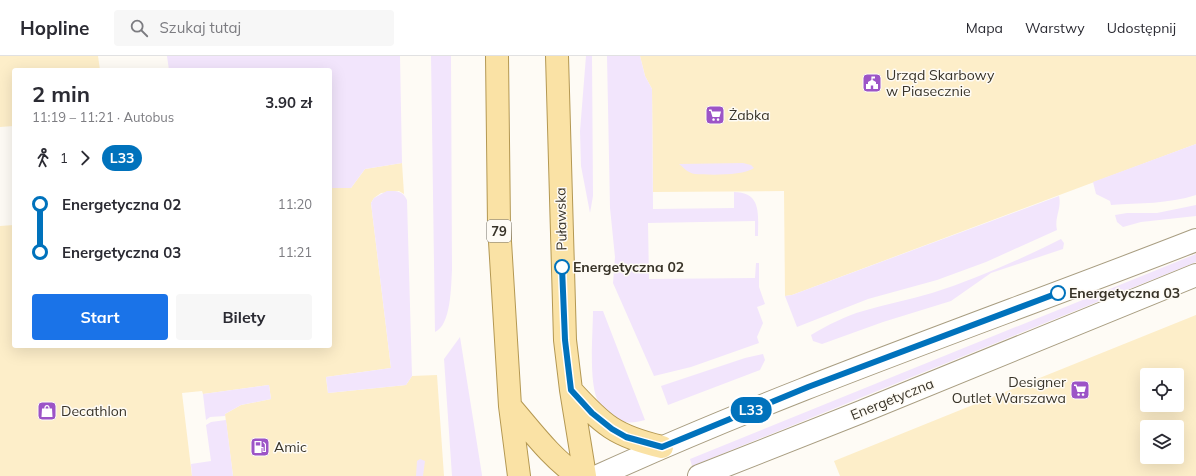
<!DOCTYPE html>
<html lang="pl">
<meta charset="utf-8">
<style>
body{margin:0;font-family:Mulish,sans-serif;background:#f7f7f7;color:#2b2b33;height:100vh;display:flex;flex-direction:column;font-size:15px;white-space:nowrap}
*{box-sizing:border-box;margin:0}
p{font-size:13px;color:#7c7c81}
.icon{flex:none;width:22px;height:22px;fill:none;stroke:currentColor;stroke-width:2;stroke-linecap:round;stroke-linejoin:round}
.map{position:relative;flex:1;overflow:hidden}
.drawer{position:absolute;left:12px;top:12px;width:320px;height:280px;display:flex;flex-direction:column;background:#fff;border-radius:4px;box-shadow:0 4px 16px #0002}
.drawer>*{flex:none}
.badge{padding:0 8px;border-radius:13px;font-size:14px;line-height:26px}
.fabs{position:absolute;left:1140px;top:312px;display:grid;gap:8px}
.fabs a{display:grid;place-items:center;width:44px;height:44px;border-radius:4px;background:#fff;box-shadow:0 4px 16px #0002;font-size:20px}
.map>.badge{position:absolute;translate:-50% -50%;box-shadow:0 0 0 2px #fff}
.legs{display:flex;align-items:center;gap:6px;height:44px;padding:0 20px;font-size:13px}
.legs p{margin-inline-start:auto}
.head{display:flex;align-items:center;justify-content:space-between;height:68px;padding:0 20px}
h1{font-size:22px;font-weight:700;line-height:30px}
.button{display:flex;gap:8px;margin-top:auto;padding:8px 20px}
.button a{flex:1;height:46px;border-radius:4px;background:#1a73e8;color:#fff;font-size:16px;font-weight:700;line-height:46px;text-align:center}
.button a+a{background:#f7f7f7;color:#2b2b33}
ul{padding:0 20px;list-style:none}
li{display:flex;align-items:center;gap:14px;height:48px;font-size:15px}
li i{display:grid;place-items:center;width:6px;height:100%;margin:0 5px;background:currentColor}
li i::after{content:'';width:10px;height:10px;margin:-5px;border:3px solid;border-radius:50%;background:#fff}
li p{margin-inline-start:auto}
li:first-child i{background:linear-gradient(#0000 50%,currentColor 0)}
li:last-child i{background:linear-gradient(currentColor 50%,#0000 0)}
header{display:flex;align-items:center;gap:24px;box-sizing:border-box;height:56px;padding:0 20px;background:#fff;border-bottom:1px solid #e1e1e2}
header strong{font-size:19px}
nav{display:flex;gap:22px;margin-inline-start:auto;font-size:14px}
.search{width:280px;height:36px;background:#f7f7f7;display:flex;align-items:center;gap:10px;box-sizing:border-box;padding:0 14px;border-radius:4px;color:#7c7c81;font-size:15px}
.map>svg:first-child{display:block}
.built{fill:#fdeec9;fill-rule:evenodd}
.green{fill:#f2e5fc}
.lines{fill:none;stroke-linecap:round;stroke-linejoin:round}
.tertiary-casing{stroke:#a89d81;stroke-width:24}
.primary-casing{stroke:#b49852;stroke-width:24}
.tertiary{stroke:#fff;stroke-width:22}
.primary{stroke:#fae2a5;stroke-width:22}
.line-1-casing{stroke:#fff;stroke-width:9}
.line-1{stroke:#0072bc;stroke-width:6}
.stop-1-dot{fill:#fff;stroke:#0072bc;stroke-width:2}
.labels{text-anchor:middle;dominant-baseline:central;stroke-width:3;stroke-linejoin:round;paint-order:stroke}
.shield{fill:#fefbf5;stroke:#736f66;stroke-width:1}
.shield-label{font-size:13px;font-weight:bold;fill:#383328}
.poi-label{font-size:14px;fill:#383328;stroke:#fefbf5;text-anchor:start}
.street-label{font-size:14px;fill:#383328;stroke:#fefbf5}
.stop-label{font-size:14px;font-weight:bold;fill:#383328;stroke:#fefbf5;text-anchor:start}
</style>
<header>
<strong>Hopline</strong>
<div class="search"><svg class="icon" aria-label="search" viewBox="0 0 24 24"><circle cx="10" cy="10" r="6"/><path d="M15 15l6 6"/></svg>Szukaj tutaj</div>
<nav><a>Mapa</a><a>Warstwy</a><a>Udostępnij</a></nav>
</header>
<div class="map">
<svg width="1196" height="420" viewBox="0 0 1196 420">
<rect width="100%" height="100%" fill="#fefbf5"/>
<!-- built -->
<path class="built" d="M0,0H98L100,14H14V70L0,71Z
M640,0H1196V88L792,239L785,240L784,135L653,136L652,33L645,20Z
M402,107L404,138L399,135L381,137L374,142L371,147L391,312L326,321L328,337L406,329L412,320L437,319L444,420H233L225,358L241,349L271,343L269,329L203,338L202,335L182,337L192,420H0V170L14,169V290H330V132H351L365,113Z
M1196,259V420H840L834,405ZM1147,319H1177V349H1147ZM1147,371H1177V401H1147Z"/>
<!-- green -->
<path class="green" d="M167,0H400L402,107L365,113L351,132H330V14H169Z
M431,0H451L452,214C451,231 451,269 435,276Z
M586,0H592L593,140L590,157L581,110L580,75Z
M607,0H640L645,20L652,33L653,153L734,152V136C762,136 758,159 758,180H755V165L648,167L649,223L755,222L756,207H759V231L765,248L757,251L763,267L757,281L759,287L691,311L654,320L613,227L615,201L610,152Z
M1196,88V139C1168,148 1140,147 1111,149L1110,145L1096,138L1093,126Z
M743,107L751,109L754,112C743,120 709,119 695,118C688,117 684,112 679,108Z
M387,135C396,135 402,134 407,144L412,320L406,329L328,337L326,321L391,312L371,147L374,142Z
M1059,140C1062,152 1054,162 1057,174L986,206L937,224L868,243L797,271L785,240L792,239Z
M1196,149V160L1141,166L1123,171L1117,166L1115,159L1127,157H1157Z
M1061,183L1064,187L1063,193L991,217L951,245L883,266L822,288L813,285L811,279C828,269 845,260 863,255C886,248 909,244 932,237C976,223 1019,204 1061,183Z
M1196,198V206L692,410L690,403Z
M593,255H603L645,364C633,367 626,368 615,362C609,358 604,354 599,347C588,329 593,277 593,255Z
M460,281L482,419V420H452L444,303Z
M763,298L765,304L760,314L668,349L661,330L745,302Z
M269,329L271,343L241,349L225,358V360L210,361L206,364L203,338Z
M226,364L233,420H192L191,408L211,405L206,369L211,366Z
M420,403L425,405L423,420H416L417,405Z"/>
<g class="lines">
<!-- tertiary casing -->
<g class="tertiary-casing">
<path id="tertiary" d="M598,420C793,331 996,262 1196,184
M699,420L861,356L1196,219"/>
</g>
<!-- primary casing -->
<g class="primary-casing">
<path id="primary" d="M497,0L499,169L510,350L519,420
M557,0L565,284L571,334L585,420
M571,334C603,369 615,380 662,391
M510,350C531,374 551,402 578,420"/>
</g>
<!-- tertiary -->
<use href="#tertiary" class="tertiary"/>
<!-- primary -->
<use href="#primary" class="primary"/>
</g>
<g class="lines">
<!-- line-1 casing -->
<g class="line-1-casing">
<path id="line-1" d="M562,211L565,284L571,334L592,357L612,373L626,381L662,391L808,331L1058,237"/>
</g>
<!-- line-1 -->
<use href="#line-1" class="line-1"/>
</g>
<!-- icons -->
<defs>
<g id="civic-square" transform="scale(1)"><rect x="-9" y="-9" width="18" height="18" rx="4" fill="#9c54c7" stroke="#fefbf5"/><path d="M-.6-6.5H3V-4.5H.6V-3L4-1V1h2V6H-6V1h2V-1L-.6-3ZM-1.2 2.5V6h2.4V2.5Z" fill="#fff"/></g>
<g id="supermarket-square" transform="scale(1)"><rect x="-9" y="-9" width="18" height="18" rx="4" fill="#9c54c7" stroke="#fefbf5"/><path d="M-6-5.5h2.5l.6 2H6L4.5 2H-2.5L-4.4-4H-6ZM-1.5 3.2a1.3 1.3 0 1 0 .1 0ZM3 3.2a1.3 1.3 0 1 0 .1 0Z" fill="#fff"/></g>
<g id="shop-square" transform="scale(1)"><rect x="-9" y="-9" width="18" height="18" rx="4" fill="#9c54c7" stroke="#fefbf5"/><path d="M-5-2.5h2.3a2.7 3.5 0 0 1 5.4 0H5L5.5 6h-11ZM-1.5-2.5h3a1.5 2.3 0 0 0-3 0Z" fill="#fff"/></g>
<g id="fuel-square" transform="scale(1)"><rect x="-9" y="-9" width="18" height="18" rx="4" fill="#9c54c7" stroke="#fefbf5"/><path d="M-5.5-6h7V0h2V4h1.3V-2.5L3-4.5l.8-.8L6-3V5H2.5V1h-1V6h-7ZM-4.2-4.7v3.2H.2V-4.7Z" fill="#fff"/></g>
</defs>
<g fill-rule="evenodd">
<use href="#civic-square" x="872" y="27"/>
<use href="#supermarket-square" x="715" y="59"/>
<use href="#supermarket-square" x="1080" y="334"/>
<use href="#shop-square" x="47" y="355"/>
<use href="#fuel-square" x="260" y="391"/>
</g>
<!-- markers -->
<g class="stop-1-dot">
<circle cx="562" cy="211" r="7"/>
<circle cx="1058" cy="237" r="7"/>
</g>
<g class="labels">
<!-- shield labels -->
<rect class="shield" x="487" y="164" width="24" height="22" rx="3"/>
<g class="shield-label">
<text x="499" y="175">79</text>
</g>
<!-- poi labels -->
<g class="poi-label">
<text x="886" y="19">Urząd Skarbowy<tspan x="886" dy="16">w Piasecznie</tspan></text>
<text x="729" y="59">Żabka</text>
<text x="1066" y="326" text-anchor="end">Designer<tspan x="1066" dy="16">Outlet Warszawa</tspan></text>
<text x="61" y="355">Decathlon</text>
<text x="274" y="391">Amic</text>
</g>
<!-- street labels -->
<g class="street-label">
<text transform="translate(561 163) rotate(-91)">Puławska</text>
<text transform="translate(892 343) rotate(-22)">Energetyczna</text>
</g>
<!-- stop labels -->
<g class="stop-label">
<text x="573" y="211">Energetyczna 02</text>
<text x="1069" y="237">Energetyczna 03</text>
</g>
</g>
</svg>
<div class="fabs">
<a><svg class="icon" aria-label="locate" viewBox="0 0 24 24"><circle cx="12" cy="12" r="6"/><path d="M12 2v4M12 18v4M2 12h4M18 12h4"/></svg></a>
<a><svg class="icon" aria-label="layers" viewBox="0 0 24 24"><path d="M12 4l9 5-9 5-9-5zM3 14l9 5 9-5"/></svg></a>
</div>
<b class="badge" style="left:751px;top:354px;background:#0072bc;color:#fff">L33</b>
<section class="drawer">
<div class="head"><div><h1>2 min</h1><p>11:19 – 11:21 · Autobus</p></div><b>3.90 zł</b></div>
<div class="legs"><svg class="icon" aria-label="walk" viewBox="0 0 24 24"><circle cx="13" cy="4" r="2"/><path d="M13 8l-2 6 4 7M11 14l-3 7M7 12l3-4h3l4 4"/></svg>1<svg class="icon" aria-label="forward" viewBox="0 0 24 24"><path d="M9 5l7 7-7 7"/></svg><b class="badge" style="background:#0072bc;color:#fff">L33</b></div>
<ul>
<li><i style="color:#0072bc"></i><b>Energetyczna 02</b><p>11:20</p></li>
<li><i style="color:#0072bc"></i><b>Energetyczna 03</b><p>11:21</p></li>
</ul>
<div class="button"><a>Start</a><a>Bilety</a></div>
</section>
</div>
